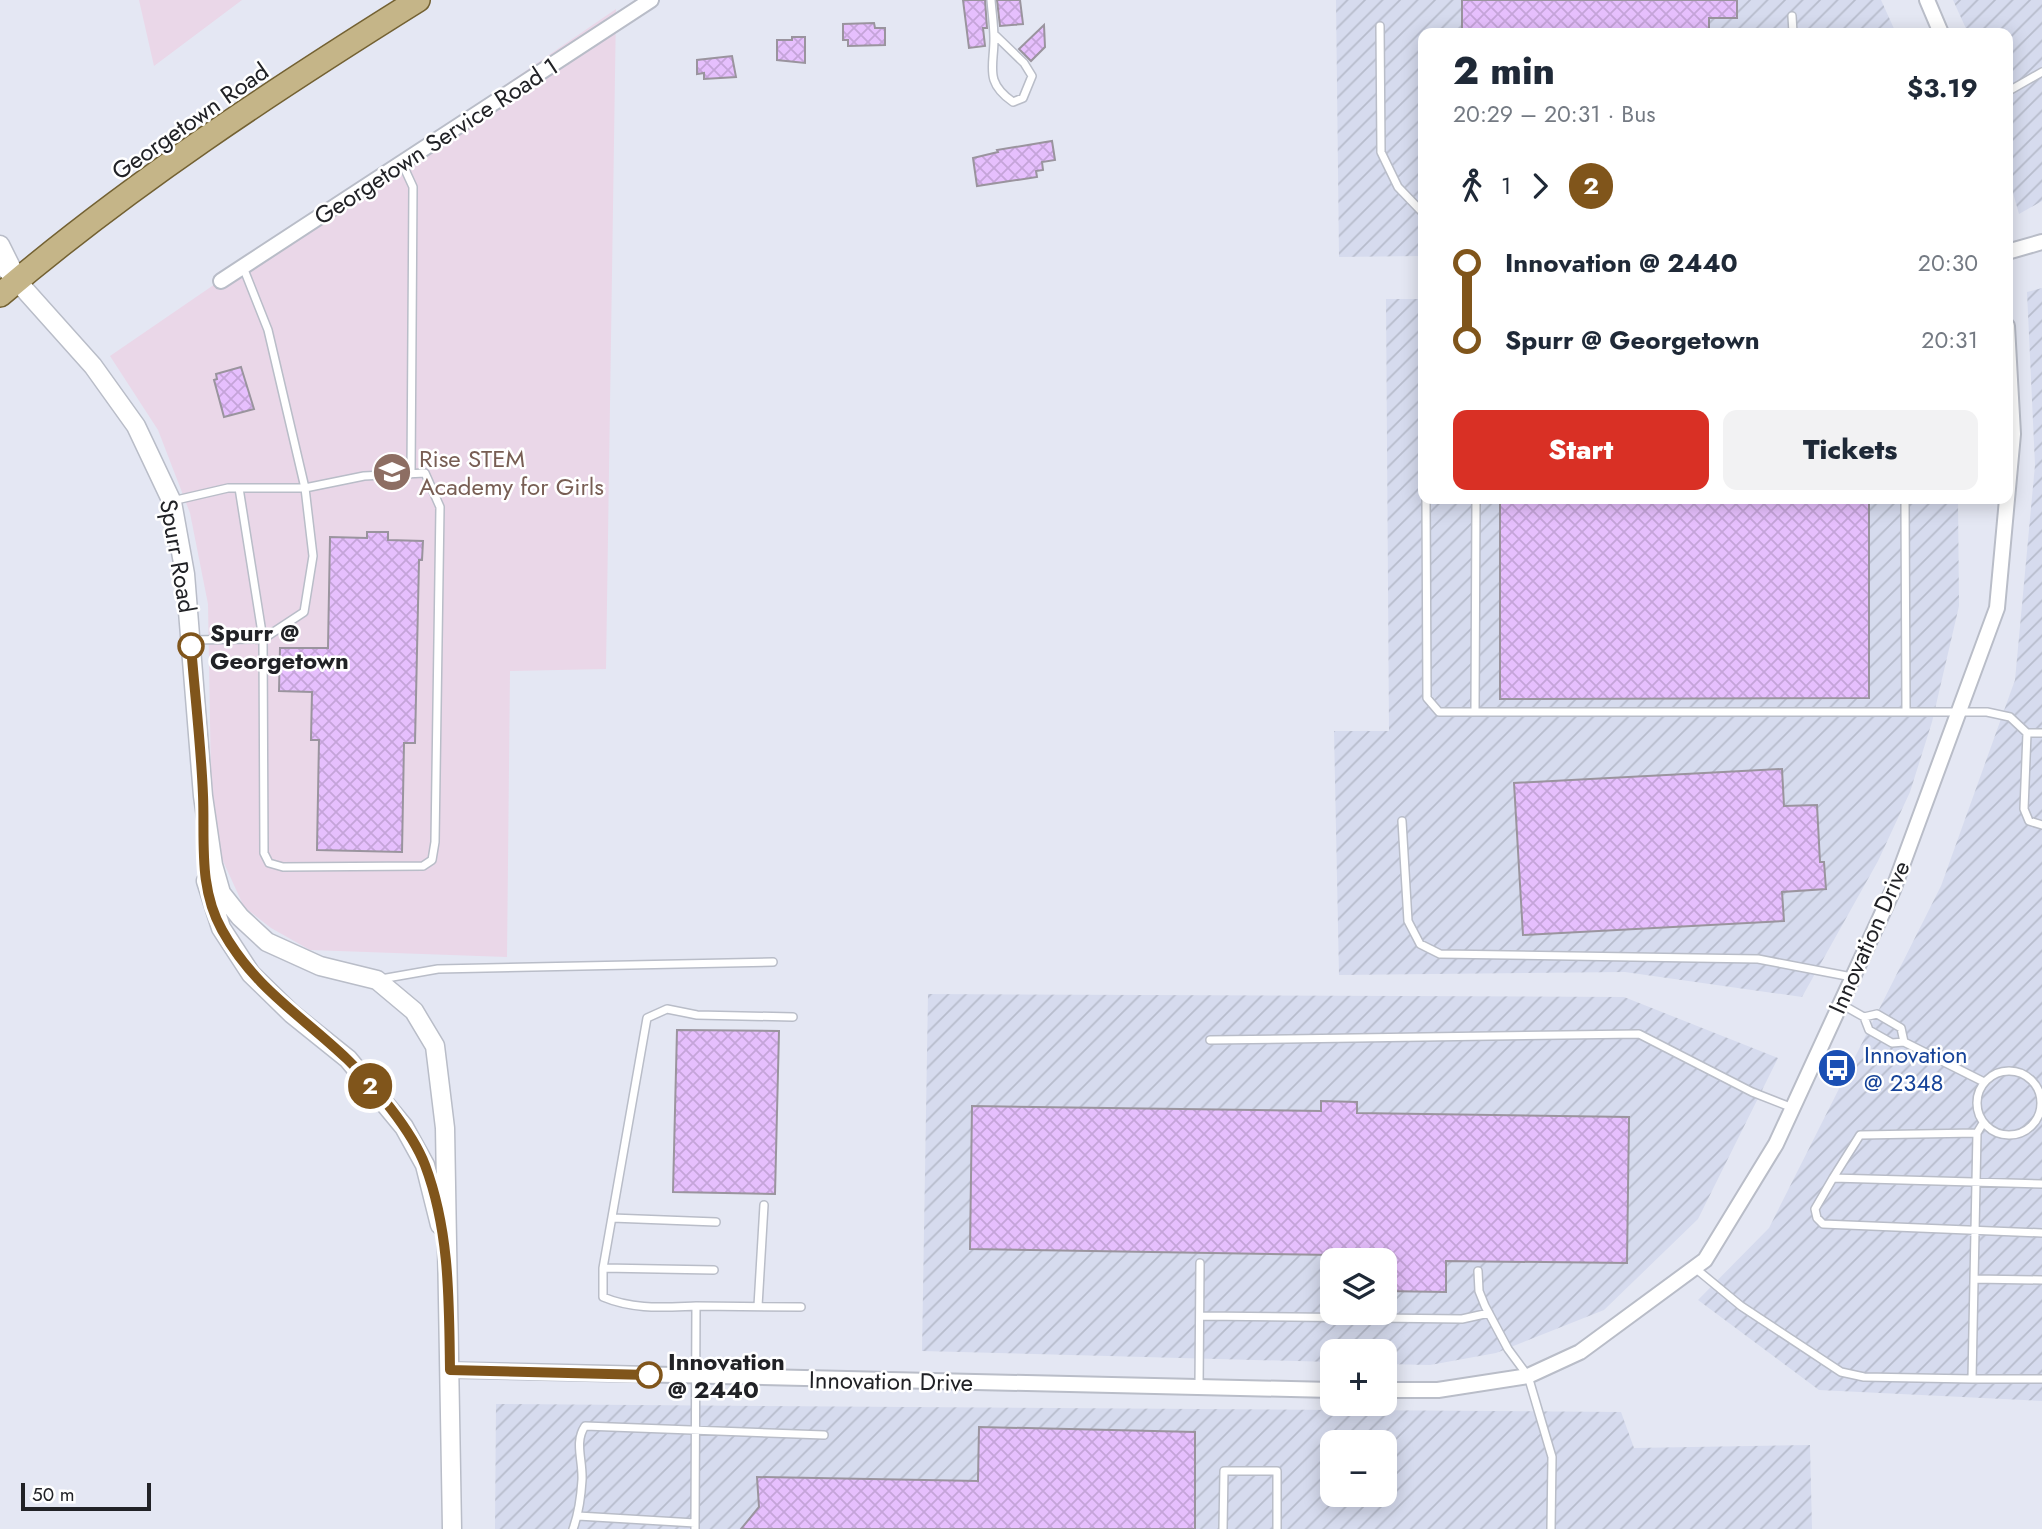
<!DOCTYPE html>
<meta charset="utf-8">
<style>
body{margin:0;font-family:Jost,sans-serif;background:#f2f2f3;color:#1f2937;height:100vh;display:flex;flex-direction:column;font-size:26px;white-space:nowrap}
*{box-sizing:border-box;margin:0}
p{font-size:23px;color:#747a83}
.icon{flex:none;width:38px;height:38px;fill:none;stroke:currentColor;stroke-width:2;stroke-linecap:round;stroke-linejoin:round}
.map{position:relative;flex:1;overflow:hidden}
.sheet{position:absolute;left:1418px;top:28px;width:595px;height:476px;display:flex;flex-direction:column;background:#fff;border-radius:14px;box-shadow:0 4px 18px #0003}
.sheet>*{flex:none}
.badge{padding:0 14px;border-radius:23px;font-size:24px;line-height:46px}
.fabs{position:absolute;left:1320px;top:1248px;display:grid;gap:14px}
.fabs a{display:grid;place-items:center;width:77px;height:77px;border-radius:14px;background:#fff;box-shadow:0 4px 18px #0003;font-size:35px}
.scale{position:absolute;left:21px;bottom:18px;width:130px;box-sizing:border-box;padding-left:7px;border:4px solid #212226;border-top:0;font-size:19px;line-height:24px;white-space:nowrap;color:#212226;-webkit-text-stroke:5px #fff;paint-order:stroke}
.map>.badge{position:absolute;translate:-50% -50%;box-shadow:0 0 0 4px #fff}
.legs{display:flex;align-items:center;gap:10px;height:77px;padding:0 35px;font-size:23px}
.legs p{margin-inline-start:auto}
.overview{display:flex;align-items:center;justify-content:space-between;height:119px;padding:0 35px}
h1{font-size:38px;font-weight:800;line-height:52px}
.cta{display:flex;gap:14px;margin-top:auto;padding:14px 35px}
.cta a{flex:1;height:80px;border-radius:14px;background:#d93025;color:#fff;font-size:28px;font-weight:800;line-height:80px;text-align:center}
.cta a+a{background:#f2f2f3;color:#1f2937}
ul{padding:0 35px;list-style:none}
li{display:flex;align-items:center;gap:24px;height:77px;font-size:26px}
li i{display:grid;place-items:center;width:10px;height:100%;margin:0 9px;background:currentColor}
li i::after{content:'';width:18px;height:18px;margin:-9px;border:5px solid;border-radius:50%;background:#fff}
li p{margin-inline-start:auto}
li:first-child i{background:linear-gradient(#0000 50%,currentColor 0)}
li:last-child i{background:linear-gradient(currentColor 50%,#0000 0)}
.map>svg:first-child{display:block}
.industrial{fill:url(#industrial-furrows);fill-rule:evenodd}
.education{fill:#ead7e8}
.building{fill:url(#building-cross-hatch);stroke:#9a949e;stroke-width:2}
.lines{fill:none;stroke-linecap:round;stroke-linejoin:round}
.service-casing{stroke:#b9bdc8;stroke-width:10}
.minor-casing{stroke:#b9bdc8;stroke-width:18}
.tertiary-casing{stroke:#b9bdc8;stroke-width:21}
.primary-casing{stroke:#736132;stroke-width:26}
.service{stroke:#fff;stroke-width:7}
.minor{stroke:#fff;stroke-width:14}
.tertiary{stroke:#fff;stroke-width:18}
.primary{stroke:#c5b588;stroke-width:23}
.line-1-casing{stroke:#fff;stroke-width:16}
.line-1{stroke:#80551b;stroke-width:10}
.stop-1-dot{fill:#fff;stroke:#80551b;stroke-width:3.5}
.labels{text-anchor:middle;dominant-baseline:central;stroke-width:5;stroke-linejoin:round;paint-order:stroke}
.street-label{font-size:24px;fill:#212226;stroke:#fff}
.education-label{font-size:24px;fill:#785e54;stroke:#fff;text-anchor:start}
.stop-label{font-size:24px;font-weight:bold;fill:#212226;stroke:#fff;text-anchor:start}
.transit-label{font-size:24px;fill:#164399;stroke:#fff;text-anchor:start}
</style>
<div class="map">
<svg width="2042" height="1529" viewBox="0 0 2042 1529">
<defs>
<pattern id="industrial-furrows" width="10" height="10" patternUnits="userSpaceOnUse" patternTransform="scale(1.75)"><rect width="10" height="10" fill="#d6dbee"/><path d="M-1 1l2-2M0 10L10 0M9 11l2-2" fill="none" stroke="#b7bccc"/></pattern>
<pattern id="building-cross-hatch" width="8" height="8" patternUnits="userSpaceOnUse" patternTransform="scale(1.75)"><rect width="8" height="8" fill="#e6bffd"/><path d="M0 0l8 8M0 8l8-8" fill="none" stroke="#c5a4d9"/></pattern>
</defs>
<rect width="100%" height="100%" fill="#e4e7f3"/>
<!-- industrial -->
<path class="industrial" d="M1336,0H1881L1896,33H1423V256L1339,257Z
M1953,0H2042V201L2019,214L2007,172V33H1968Z
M2042,288V1401L1819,1390L1698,1300L1769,1228L1941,886L2015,680L2035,465L2027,292Z
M1386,299H1423V499H1958L1959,606L1932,722L1910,792L1878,861L1802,997L1625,972L1339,975L1334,731H1389Z
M928,994L1624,997L1778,1058L1698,1219L1604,1310L1496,1353L1430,1365L1384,1364V1351H1332V1362L922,1351ZM1332,1260H1384V1312H1332Z
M496,1404L1621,1412L1634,1448L1810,1445L1812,1529H495ZM1332,1442H1384V1494H1332Z"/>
<!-- education -->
<path class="education" d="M139,0H242L154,66Z
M616,9L606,669L510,671L507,957L310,950L271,928L244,907L212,837L208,604L190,513L158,430L110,356Z"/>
<!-- building -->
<path class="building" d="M963,0H985L987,28H983L985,46L969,48Z
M997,0H1020L1023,24L1000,26Z
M1462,0H1737V18H1709V33H1462Z
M874,23L875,28H885V45L848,46V40H843V24Z
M1044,25L1045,47L1031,61L1019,49Z
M792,37H805V63L777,60V40H792Z
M732,56L736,77L704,79V73L697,74V60Z
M1052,141L1055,160L1042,162L1043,170L1036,171L1037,177L977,186L973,158L998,152L997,150Z
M241,367L254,409L224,417L214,380L217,379L216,374Z
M1500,499H1869V698L1500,699Z
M367,532H388V540L423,541L422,560H419L415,743H404L402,852L317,850L319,740H311L312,692L279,691L280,648H328L330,537L367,538Z
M1782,769L1784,806L1817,805L1820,862H1824L1826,889L1782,892L1784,921L1523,935L1514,783Z
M677,1030L779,1031L775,1194L673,1192Z
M1321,1101L1357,1102V1113L1629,1117L1627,1263L1446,1261V1292L1384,1291V1260H1332L1333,1255L970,1249L972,1106L1321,1111Z
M979,1427L1195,1432V1529H741L759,1507L757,1477L978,1481Z"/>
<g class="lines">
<!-- service casing -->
<g class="service-casing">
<path id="service" d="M991,0C992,13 994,26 994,39C994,67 984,82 1013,102L1023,98L1032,76L1024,63L994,34
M1792,16L1793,33
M1380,26L1381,152L1398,187L1423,213
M2007,92L2042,72
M402,163L413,187L411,474
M239,488L263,639L264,853L269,863L283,867L423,866L432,860L435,842L440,507L425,473L364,476L305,488L268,330L243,267
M1426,499L1427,698L1439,712H1475
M1476,499L1475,712H1987L2010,717L2027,733L2024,809L2029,821L2042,825
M1905,499L1906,710
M172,501L228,488H305L313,556L304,612L263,639L192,640
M2027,733H2042
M1402,821L1408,921L1420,944L1440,954L1758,959L1852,977
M381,979L438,969L773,962
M1841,1004L1864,1017L1877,1014L1901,1028L1904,1042L1892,1043L1869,1030L1864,1017
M1210,1040L1639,1034L1752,1092L1793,1108
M1904,1042L1984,1082
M1977 1103a32 32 0 1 1 64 0a32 32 0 1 1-64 0Z
M1983,1123L1977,1133L1972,1379H2042
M1833,1178L1860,1135L1977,1133
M2042,1184L1833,1178L1815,1209L1817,1218L1823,1224L2042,1233
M612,1218L716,1222
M603,1268L714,1270
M1695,1268L1741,1306L1841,1372L1864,1377L1972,1379
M1478,1271L1479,1291L1485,1306L1508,1349L1528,1376L1552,1457L1551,1529
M1974,1279L2042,1280
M696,1306L801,1307
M758,1306L764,1205
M1201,1316L1462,1319L1489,1313
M1199,1388L1200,1263
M578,1516L695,1523
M573,1529C579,1513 581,1496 582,1480C583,1460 574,1442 585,1426L824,1435
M695,1529L696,1306C664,1307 634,1310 603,1297V1268L647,1018L667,1009L697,1015L793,1017
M1223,1529L1224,1471H1277V1529"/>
</g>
<!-- minor casing -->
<g class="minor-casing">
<path id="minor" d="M1927,0L1941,33
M2007,252L2042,242
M221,281L651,0
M450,1370L1332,1390
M1384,1390H1438L1528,1376L1580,1352L1705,1260L1776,1144L1893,890L1997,608L2013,434L2007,326"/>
</g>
<!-- tertiary casing -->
<g class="tertiary-casing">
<path id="tertiary" d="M0,245L13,271
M0,262L93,366L136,426L172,502L185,574L203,796L213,865L221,893L240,917L267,942L320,966L377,980L414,1011L435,1046L445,1128L452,1529
M206,881L221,928L251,974L292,1014L348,1059L404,1127L425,1165L440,1225"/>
</g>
<!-- primary casing -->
<g class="primary-casing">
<path id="primary" d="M0,295C129,185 274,90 418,0"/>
</g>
<!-- service -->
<use href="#service" class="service"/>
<!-- minor -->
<use href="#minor" class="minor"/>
<!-- tertiary -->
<use href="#tertiary" class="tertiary"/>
<!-- primary -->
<use href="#primary" class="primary"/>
</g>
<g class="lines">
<!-- line-1 casing -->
<g class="line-1-casing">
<path id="line-1" d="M191,646C195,696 201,745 203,795C205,841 198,887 222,930C254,988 301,1015 347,1059C373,1084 412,1131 425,1165C450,1231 449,1302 450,1370L649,1375"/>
</g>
<!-- line-1 -->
<use href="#line-1" class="line-1"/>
</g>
<!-- icons -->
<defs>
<g id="school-disc" transform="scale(2.0125)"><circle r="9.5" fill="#8d6e63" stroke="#fff"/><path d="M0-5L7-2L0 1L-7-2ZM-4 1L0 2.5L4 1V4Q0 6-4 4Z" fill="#fff"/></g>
<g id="bus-disc" transform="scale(2.0125)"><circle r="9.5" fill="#1a4fb4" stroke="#fff"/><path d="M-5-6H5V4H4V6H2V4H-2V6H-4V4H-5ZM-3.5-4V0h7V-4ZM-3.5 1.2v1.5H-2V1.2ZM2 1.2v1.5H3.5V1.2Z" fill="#fff"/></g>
</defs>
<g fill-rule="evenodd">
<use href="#school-disc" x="392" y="472"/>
<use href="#bus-disc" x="1837" y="1068"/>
</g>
<!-- markers -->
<g class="stop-1-dot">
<circle cx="191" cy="646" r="12"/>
<circle cx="649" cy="1375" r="12"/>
</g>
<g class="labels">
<!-- street labels -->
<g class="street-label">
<text transform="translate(190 121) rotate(-35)">Georgetown Road</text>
<text transform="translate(436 141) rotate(-33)">Georgetown Service Road 1</text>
<text transform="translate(178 556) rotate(80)">Spurr Road</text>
<text transform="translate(1869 937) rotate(-66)">Innovation Drive</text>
<text transform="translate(891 1381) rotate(1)">Innovation Drive</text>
</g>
<!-- education labels -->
<g class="education-label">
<text x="419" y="458">Rise STEM<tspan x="419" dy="28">Academy for Girls</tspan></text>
</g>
<!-- stop labels -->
<g class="stop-label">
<text x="210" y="632">Spurr @<tspan x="210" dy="28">Georgetown</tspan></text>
<text x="668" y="1361">Innovation<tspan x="668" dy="28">@ 2440</tspan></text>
</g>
<!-- transit labels -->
<g class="transit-label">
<text x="1864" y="1054">Innovation<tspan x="1864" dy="28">@ 2348</tspan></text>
</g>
</g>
</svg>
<div class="fabs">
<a><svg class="icon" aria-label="layers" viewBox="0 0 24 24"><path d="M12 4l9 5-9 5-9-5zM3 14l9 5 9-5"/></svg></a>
<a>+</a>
<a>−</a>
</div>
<div class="scale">50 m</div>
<b class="badge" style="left:370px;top:1086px;background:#80551b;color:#fff">2</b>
<section class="sheet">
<div class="overview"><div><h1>2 min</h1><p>20:29 – 20:31 · Bus</p></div><b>$3.19</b></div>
<div class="legs"><svg class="icon" aria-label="walk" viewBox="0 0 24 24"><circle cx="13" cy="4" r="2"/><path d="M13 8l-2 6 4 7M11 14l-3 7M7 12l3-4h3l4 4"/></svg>1<svg class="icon" aria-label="forward" viewBox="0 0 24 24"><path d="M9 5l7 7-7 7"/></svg><b class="badge" style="background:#80551b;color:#fff">2</b></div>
<ul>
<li><i style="color:#80551b"></i><b>Innovation @ 2440</b><p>20:30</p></li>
<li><i style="color:#80551b"></i><b>Spurr @ Georgetown</b><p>20:31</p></li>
</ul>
<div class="cta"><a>Start</a><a>Tickets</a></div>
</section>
</div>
